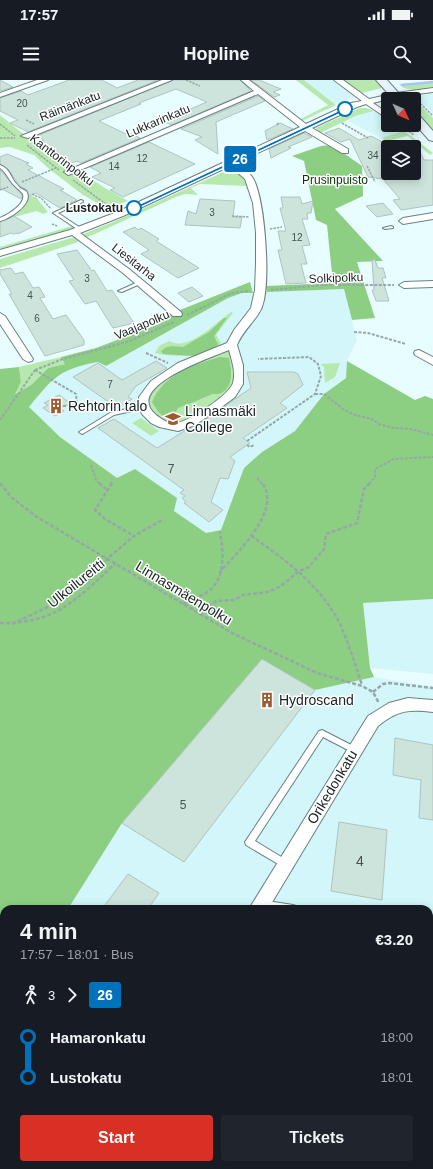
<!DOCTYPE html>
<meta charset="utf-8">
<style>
body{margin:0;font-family:Helvetica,sans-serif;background:#20242c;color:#f1f3f6;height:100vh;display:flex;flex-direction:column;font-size:15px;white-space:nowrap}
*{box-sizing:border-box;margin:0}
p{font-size:13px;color:#9ea1a6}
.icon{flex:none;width:22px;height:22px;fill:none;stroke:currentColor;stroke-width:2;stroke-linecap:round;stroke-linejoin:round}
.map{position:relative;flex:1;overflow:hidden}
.side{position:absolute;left:0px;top:825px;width:433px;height:264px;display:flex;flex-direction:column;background:#171b24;border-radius:12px 12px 0 0;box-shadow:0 2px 10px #0003}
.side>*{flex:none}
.badge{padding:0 8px;border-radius:3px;font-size:14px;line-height:26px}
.needle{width:26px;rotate:134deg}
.buttons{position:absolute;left:381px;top:12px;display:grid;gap:8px}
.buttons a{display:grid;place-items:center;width:40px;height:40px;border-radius:4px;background:#171b24;box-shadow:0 2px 10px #0003;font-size:20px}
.map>.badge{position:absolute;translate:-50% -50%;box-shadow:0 0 0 2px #fff}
.legs{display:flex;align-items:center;gap:6px;height:44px;padding:0 20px;font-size:13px}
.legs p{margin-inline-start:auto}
.headline{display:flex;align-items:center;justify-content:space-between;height:68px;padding:0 20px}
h1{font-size:22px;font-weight:700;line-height:30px}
.cta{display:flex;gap:8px;margin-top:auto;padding:8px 20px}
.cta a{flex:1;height:46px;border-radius:4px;background:#d93025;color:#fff;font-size:16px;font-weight:700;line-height:46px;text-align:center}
.cta a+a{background:#20242c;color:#f1f3f6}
ul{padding:0 20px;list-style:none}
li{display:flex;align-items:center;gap:14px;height:40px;font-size:15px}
li i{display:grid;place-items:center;width:6px;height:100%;margin:0 5px;background:currentColor}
li i::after{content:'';width:10px;height:10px;margin:-5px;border:3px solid;border-radius:50%;background:#171b24}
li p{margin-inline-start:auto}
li:first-child i{background:linear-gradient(#0000 50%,currentColor 0)}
li:last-child i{background:linear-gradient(currentColor 50%,#0000 0)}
.status{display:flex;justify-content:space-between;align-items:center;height:28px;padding:0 20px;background:#171b24;direction:ltr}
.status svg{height:11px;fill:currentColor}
header{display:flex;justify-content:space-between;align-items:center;height:52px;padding:0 20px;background:#171b24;font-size:18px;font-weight:700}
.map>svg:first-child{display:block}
.built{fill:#d2f6f9}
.green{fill:#b7e9af}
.forest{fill:#8ccf83}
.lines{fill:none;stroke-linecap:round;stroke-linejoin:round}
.stream{stroke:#abc4f5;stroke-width:2.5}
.building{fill:#cde4dc;stroke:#aec4bc}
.service-casing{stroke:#698082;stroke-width:2}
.minor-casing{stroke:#698082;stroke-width:2}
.secondary-casing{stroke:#698082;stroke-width:2}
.path-far2{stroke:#96a7a8;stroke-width:1.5;stroke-dasharray:2.5 1;stroke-linecap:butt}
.path-far1{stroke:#96a7a8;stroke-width:2;stroke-dasharray:3 1.5;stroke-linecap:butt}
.path{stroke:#96a7a8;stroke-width:2.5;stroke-dasharray:4 2;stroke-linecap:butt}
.service{fill:#fff;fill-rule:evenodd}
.minor{fill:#fff;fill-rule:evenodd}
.secondary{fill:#e6f5fe;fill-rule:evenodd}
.line-1{fill:#0072bc;stroke:#fff}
.stop-1-dot{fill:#fff;stroke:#0072bc;stroke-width:2}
.labels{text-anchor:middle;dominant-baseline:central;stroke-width:3;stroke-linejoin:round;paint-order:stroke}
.far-number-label{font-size:10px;fill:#455251}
.far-street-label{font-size:12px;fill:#182223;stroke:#fff}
.far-park-label{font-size:12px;fill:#0a3804;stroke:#fff}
.far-stop-label{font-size:12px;font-weight:bold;fill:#182223;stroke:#fff;text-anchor:end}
.number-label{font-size:12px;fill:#455251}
.poi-label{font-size:14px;fill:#182223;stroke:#fff;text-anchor:start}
.street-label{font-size:14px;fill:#182223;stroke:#fff}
.near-number-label{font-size:14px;fill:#455251}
</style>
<div class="status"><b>17:57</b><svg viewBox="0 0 49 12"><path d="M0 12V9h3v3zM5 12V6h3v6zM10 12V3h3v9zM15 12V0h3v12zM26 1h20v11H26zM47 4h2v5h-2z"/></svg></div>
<header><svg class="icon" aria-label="menu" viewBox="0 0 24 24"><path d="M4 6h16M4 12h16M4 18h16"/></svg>Hopline<svg class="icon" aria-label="search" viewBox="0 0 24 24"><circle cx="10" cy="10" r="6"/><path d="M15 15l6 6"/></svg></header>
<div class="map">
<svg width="433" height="1089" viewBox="0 0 433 1089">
<rect width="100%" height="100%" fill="#e8fdff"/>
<!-- built -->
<path class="built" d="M304,0H331L356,16L336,25Z
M433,14V34L416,17L417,16Z
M374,31L388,40V45L399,47L396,48L401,52L381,58L348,41L358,35Z
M344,209L357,260L347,281L346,297L324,314L295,351L262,372L244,388L221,450L206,453L174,431L176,418L117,398L60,357L29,327L51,299L64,291L76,286L99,282L106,286L228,218L242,213Z
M433,519V594L370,588L363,523Z
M262,579L315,610L374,597L433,607V1089H0V915L4,911V1085H429V829H68L122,743Z"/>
<!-- green -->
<path class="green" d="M296,0H304L336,25L302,41L299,40L328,25Z
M343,0H375L382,8L362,13Z
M433,2V7C421,9 407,13 399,4Z
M414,19L433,38V51L414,29Z
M360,28H366L374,31L358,35L320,53L316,48Z
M0,35L32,61L53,71L50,73L74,84L81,92L105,108L128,121L108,129L83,115L48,88L34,75L10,67L0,68Z
M399,47L433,73L430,75L408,56L386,61L381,58L401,52L395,48Z
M230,89C240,91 245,99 248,109L247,110L246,106L200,104L191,108L198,115L185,114L176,117L75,163L0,188V179L78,156L113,142Z
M30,116L36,117L48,132L43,134L37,131L10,138L22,129L27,117Z
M72,146L76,148L0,171V167Z
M231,232L233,233L216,255L221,263C216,280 169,277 155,273L159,266L169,261C189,272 216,242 231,232Z
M227,271H230C233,281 237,295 232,305C226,319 195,334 182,343C164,345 153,336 147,320L155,306L182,288Z
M61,277L66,284L48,288L31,305L14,314L21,302L19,287Z
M340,283L335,297L325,303L324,287L320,284Z
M141,338L159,351L151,356L132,343Z
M172,1085H221L236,1089H171Z"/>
<!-- forest -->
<path class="forest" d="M332,65L362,86L363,116L335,129L383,181L357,182L375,238L352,240L344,209L267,212L266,206L333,203L327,145L316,140L304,81L292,76L321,66Z
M250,202L253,213H242L228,218L106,286L98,282C59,289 53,298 29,327L60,357L117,398L135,389L177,418L174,431L206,453L221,450L244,388L262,372L295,351L324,314L346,298L347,281L415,320L425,316L433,319V519L363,523L370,588L374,597L315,610L262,579L122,743L68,829H4V911L0,915V289L19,287L21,302L15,314L31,305L48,288L65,284L61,277L96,268L159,244L170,234Z
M224,238H227L214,256L218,264L216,268L197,276L163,274L161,271L165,268L171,266L183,267L209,252Z
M220,277L229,278C232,290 234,309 219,314C216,315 213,313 210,315C199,320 189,324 178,328L171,340C162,338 156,329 152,322C164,294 193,285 220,277Z"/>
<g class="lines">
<!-- stream -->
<path class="stream" d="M402,5L433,2"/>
</g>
<!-- building -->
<path class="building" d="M0,0L13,7L0,11Z
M69,0H102L117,8L138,0H158L28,52L10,43L18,40L0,31V18L21,11L28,15Z
M173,0H240L251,11L172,45L162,41L207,22L176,9L139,23L141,24L99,41L126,54L129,53L140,58L81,83L77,81L72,83L56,74L59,73L38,62L44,60L37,56Z
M251,0H259L281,9L273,12L280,15L274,17Z
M258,16L265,21L216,42L218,74L195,60L202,57L181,49Z
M280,43L293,49L267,60L265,51Z
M339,48L359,60L371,56L388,65V93H414V61L424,80H433V125L401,130L393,120L400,119L383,99L368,97L350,59L341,62L325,53Z
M304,53L312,57L288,67L291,68L271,78L269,69Z
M149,62L195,84L123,117L110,110L115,108L92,97L101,93L90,87Z
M7,74L29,83L26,84L33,88L28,90L64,109L60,110L77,120L60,128L36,113L29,116L27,110L20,106L8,89L0,84V77Z
M0,90L22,115L21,119L0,108Z
M281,117H300L302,124L313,121L311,133H307L308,139H302L310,165L302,166L307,184H301L306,203L286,204L278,170H282L278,151H286L280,128H283Z
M200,119L235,121L233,137H242L240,148L185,145L188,131L196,134Z
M383,123L393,134L377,137L366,126Z
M14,136L32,147L20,153L13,154L11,153L0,157V142Z
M135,147L138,150L141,148L159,159L156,161L199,188L178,198L141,174L149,170L123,152Z
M77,170L92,191L94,190L107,211L112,210L134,243L113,248L96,221L85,224L69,201L74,200L57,174Z
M372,180H375L378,188H383L386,198H382L389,221H376L372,210H374Z
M11,188L15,194L23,192L33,208L39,207L45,217L40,218L53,239L66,235L84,260V265L45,276L9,214H12L0,194V190Z
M192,207L203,216L189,222L178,213Z
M156,281L167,288L136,306L128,317L132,319L117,328L73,297L98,283L122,300Z
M247,292H294L298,294L303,305L280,323L287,328L243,358L250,363L230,377L235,381L228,399L220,398L211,422L223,430L209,442L184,423L186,422L182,418L185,416L180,413L184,410L98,348L114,339L157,368L186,350L196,346L251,308Z
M59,315L70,323L61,328L64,331L55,336L43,328L48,325L44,323Z
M262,579L315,610L184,782L122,743Z
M395,658L433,665V740L419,738L421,700L393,695Z
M339,742L387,750L382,820L331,811Z
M128,794L159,813L148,829H102Z"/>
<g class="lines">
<!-- service casing -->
<g class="service-casing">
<path id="service" d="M0,85C8,88 10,94 14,101C16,103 18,106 20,108C22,109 24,110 26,111C35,123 9,139 0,141V138C8,135 26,124 23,114C21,111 14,106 12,103C8,98 5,91 0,88Z
M81,120L83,121V122L58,133L82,149V151H80L53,133Z
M391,146L393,147V148L385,149L383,148Z
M138,202L142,203L122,212L118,211Z
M143,325L145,326V328L114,335L84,353L82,354L79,352L110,333Z
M322,650L357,668L358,670L357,672L354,673L323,657L255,761L288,781L289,784L288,787L285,788L246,765L245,762L319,651Z
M261,820L293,825L296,826L297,829L261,828L258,827L257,824L258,821Z
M429,851L433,852V860L429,859Z"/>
</g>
<!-- minor casing -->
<g class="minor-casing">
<path id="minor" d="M37,0H48L0,17V13Z
M162,0H172L28,58L21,56Z
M241,0H249L306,44L351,23L362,21L334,0H343L369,19L396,13L433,8V12L396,17L373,23L388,33V39L366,24L357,27L312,48L348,69V73H342L305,51L236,83C243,88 250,92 254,100C265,123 271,203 262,227C256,241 243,250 237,265L243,285V304L235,317L223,326L195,345L178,351L159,347L151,343L142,334L139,326V317L151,301L178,283L227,263L234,250L251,228L255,210L256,183V153L253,123L245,99L230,86L123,136L80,153L129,189L181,232L182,234L181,236H173L123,193L72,155L0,176V170L70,150L117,132L300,47L258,14L71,94L68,95L64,92L254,11ZM229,270C232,281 236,292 233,303C229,315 190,341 177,343C169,345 161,339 155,334C124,306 213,277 229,270Z
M433,133V139L403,144L399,141L403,138Z
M433,201V207L404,208L399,205L404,202Z
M0,233L5,236L33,279L32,281L28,282L23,279L0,244Z
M419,270L433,277V285L415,275L414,273L415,271Z
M408,618L433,620V632C409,629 398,630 378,646L268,829H249L368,636L389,623Z
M133,1085H153L152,1089H132Z"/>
</g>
<!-- secondary casing -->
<g class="secondary-casing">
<path id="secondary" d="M376,0H387L404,19H393Z
M414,33L418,34L433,51V61L429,60L414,43Z"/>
</g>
<!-- path-far2 -->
<path class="path-far2" d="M186,0L200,6
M418,21L433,36
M26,40L34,44
M342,43L368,58
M0,44L15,56
M277,45L279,42
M400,45L414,55
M0,58H15
M27,65L59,90
M367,86L375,102
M73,100L111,128
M22,102L56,88
M0,110L8,107
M32,114L41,118L51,129
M232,136L249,137
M52,144L57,146
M270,149L282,147"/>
<!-- path-far1 -->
<path class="path-far1" d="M271,210L323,205H394
M187,235L232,213L249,211
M354,252L368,253L406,264
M146,273L168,283
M35,290L63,279L127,262L174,242
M35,290L76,314L77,325
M315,314H324L343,329L355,335L372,339L379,344L394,348L411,349L433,355
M63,326L92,325L104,330
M0,340L35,290
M247,361L315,314L321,296L318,284L309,277L258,279
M247,365L250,367L254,365
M91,385L96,400L100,404
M257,398L262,404
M111,404L112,402
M369,404L375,397V389L394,379L433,377"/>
<!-- path -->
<path class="path" d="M0,403L11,417L37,437L232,553L317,593L362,606L373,612L379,623
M99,403L106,409
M112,403L95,430L105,439L134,456
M251,456C285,479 321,506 340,544C349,563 355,585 362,605
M219,493C236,474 283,430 262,403
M183,524C192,520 203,516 211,509C226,496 223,469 220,452
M199,534L216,521L234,520L243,515L268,512L281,506L299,491L309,487L324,469L326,454L357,443L364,409L370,403
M0,543C56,544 77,519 116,483
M12,544L52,525L90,500L108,478L134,456L162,440
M373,612L383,604L389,603L433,608"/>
<!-- service -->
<use href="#service" class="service"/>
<!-- minor -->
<use href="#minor" class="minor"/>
<!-- secondary -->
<use href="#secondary" class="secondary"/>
</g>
<!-- line-1 -->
<path class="line-1" d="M345,28L347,30L136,129L132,128Z"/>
<!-- icons -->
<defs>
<g id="building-bare" transform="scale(1.2)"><path d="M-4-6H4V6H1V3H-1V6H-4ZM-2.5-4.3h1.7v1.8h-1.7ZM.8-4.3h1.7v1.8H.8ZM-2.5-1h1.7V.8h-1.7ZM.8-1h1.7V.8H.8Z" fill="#9f592e" stroke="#fff" stroke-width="2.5" paint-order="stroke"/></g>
<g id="school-bare" transform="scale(1.2)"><path d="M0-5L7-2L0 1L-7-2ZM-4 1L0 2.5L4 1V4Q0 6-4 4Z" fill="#9f592e" stroke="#fff" stroke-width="2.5" paint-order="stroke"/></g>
</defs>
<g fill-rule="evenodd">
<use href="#building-bare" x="56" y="326"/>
<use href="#school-bare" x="173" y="339"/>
<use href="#building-bare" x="267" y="620"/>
</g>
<!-- markers -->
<g class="stop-1-dot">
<circle cx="345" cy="29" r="7"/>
<circle cx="134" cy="128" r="7"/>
</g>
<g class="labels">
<!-- far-number labels -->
<g class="far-number-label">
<text x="22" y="23">20</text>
<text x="373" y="75">34</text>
<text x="142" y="78">12</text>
<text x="114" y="86">14</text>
<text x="212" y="132">3</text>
<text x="297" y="157">12</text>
<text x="87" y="198">3</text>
<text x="30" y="215">4</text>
<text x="37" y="238">6</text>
<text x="110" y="304">7</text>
</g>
<!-- far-street labels -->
<g class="far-street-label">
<text transform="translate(70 26) rotate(-21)">Räimänkatu</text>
<text transform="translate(158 41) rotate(-23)">Lukkarinkatu</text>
<text transform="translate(62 80) rotate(37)">Kanttorinpolku</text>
<text transform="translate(134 182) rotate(38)">Liesitarha</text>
<text transform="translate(336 198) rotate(-2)">Solkipolku</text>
<text transform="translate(142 245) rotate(-23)">Vaajapolku</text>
</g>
<!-- far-park labels -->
<g class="far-park-label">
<text x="335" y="100">Prusinpuisto</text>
</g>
<!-- far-stop labels -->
<g class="far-stop-label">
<text x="123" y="128">Lustokatu</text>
</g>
<!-- number labels -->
<g class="number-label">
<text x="171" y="389">7</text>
<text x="183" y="725">5</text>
</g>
<!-- poi labels -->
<g class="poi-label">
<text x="68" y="326">Rehtorin talo</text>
<text x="185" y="331">Linnasmäki<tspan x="185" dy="16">College</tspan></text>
<text x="279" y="620">Hydroscand</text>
</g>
<!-- street labels -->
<g class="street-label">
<text transform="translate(76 503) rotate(-39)">Ulkoilureitti</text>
<text transform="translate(184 513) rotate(31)">Linnasmäenpolku</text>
<text transform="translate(332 707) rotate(-59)">Orikedonkatu</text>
</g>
<!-- near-number labels -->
<g class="near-number-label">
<text x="360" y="781">4</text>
</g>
</g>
</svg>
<div class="buttons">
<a><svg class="needle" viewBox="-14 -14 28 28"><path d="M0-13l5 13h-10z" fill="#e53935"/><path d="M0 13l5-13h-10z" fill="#9ea1a6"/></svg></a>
<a><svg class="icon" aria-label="layers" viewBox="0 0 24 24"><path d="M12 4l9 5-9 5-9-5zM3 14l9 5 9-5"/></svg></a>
</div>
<b class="badge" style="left:240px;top:79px;background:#0072bc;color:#fff">26</b>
<section class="side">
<div class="headline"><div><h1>4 min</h1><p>17:57 – 18:01 · Bus</p></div><b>€3.20</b></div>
<div class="legs"><svg class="icon" aria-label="walk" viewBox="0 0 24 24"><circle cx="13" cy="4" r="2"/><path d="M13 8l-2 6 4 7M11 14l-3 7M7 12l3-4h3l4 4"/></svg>3<svg class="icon" aria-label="forward" viewBox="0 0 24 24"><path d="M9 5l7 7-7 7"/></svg><b class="badge" style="background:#0072bc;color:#fff">26</b></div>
<ul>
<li><i style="color:#0072bc"></i><b>Hamaronkatu</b><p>18:00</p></li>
<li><i style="color:#0072bc"></i><b>Lustokatu</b><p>18:01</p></li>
</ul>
<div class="cta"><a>Start</a><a>Tickets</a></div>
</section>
</div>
